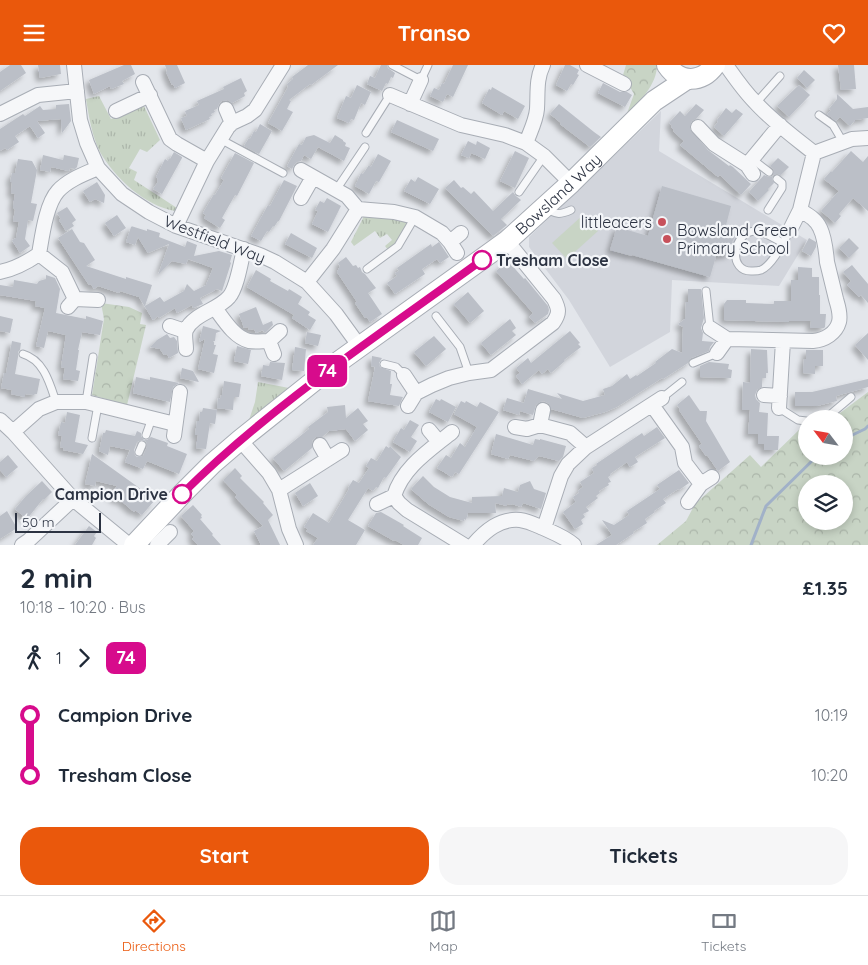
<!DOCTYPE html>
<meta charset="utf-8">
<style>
body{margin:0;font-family:Quicksand,sans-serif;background:#f6f6f7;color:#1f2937;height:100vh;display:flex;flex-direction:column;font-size:19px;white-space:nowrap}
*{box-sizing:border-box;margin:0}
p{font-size:16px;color:#747a83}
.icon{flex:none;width:28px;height:28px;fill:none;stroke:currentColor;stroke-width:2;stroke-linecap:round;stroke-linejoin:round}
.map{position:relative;height:480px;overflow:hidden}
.side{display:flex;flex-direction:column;background:#fff;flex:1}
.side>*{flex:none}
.badge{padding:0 10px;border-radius:8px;font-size:18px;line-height:32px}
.needle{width:32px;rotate:301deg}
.controls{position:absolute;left:798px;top:345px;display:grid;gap:10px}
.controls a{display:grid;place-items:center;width:55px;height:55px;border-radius:50%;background:#fff;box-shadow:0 2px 8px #0003;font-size:25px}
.scale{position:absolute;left:15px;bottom:12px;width:86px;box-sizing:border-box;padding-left:5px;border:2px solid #2c3342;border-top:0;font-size:14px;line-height:18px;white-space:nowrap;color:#2c3342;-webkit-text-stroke:4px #f3f5f8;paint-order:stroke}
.map>.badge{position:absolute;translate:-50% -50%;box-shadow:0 0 0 2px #fff}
.legs{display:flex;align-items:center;gap:8px;height:55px;padding:0 20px;font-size:16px}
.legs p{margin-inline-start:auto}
.head{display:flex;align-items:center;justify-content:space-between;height:85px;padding:0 20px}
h1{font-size:28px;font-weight:700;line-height:38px}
.cta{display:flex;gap:10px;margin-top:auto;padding:10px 20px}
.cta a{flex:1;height:58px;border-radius:20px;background:#ea580c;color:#fff;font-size:20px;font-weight:700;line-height:58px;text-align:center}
.cta a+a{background:#f6f6f7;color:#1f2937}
ul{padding:0 20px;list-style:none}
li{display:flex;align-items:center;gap:18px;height:60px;font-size:19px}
li i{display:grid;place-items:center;width:8px;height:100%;margin:0 6px;background:currentColor}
li i::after{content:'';width:12px;height:12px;margin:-6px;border:4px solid;border-radius:50%;background:#fff}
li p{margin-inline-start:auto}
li:first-child i{background:linear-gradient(#0000 50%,currentColor 0)}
li:last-child i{background:linear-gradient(currentColor 50%,#0000 0)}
header{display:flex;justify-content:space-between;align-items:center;height:65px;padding:0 20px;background:#ea580c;color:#fff;font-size:22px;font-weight:700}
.menu{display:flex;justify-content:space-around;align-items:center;height:70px;border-top:1px solid #e0e1e3;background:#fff;font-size:14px;color:#747a83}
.menu a{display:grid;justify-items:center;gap:2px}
.menu .current{color:#ea580c}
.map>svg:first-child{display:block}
.built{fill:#d2d5dc}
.grass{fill:url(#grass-tufts)}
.forest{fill:url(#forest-crowns);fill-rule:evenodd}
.garden{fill:#c8d4c5}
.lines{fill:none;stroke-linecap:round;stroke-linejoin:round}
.stream{stroke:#a1b1c8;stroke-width:3}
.building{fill:#bbbfc7;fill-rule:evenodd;filter:url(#shadow)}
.lane-casing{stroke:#a8adb5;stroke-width:9}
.street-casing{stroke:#a8adb5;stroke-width:16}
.secondary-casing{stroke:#a8adb5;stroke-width:22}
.lane{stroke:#f6f7f9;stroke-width:7}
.street{stroke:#f6f7f9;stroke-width:14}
.secondary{stroke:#fff;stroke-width:20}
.line-1-casing{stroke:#fff;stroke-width:11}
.line-1{stroke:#d70b8c;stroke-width:8}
.poi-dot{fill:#c7515b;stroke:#f3f5f8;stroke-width:2}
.stop-1-dot{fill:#fff;stroke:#d70b8c;stroke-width:2.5}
.labels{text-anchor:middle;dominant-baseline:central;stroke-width:4.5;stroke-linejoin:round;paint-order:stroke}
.street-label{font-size:16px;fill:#2c3342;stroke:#f3f5f8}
.poi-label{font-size:16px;fill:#2c3342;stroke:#f3f5f8;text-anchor:end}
.stop-label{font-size:16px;font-weight:bold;fill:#2c3342;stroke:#f3f5f8;text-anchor:start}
</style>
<header><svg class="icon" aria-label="menu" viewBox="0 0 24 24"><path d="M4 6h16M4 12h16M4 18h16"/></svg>Transo<svg class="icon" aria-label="heart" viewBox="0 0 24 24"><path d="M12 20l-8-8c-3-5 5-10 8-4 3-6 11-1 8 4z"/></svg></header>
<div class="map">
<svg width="868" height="480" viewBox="0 0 868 480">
<defs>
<pattern id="grass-tufts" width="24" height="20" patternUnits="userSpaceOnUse" patternTransform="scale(1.25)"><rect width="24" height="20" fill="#c8d4c5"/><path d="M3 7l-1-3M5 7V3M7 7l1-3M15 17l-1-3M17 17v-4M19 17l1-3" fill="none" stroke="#acb6aa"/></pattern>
<pattern id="forest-crowns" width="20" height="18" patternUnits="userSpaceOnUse" patternTransform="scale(1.25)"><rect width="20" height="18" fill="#c8d4c5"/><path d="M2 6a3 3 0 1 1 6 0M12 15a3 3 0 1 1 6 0" fill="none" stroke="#acb6aa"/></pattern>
<filter id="shadow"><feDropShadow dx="-4" dy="4" stdDeviation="2.5" flood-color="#0004"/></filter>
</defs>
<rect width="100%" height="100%" fill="#e3e6eb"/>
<!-- built -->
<path class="built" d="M661,46L659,86L807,175L779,221L672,215L670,267L610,302L569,235L529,182V172Z"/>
<!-- grass -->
<path class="grass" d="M99,31L111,54L144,41L160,75L147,87L140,84L129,103L137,107L134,115L177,143L175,146C145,141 115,113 100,87C92,71 89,52 86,34Z
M364,151L407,154L408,158L399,175L388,185L385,181L392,175L387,169L380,173L375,166L354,181L351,177Z
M258,317L289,323L249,355L255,337Z"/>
<!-- forest -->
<path class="forest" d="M626,0H657C657,20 639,37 626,51L634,29L623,10Z
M101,238L129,242L142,248L140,259L146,260L127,340L92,330L104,254Z
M868,327V480H657L686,456L695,439L750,390L761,402L802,362L806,361V391H844V354H832ZM806,419H844V456H806Z"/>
<!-- garden -->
<path class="garden" d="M583,150L598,166L567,194L552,178Z"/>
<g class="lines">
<!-- stream -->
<path class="stream" d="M844,374L865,364L868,361
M751,480L766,441L817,391"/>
</g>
<!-- building -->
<path class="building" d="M10,0H21L26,8L0,26V7Z
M38,0H60L61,9L40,13Z
M124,0H131L135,9L122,16L124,19L111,24L110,21L94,29L89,15Z
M165,0H177L185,18L175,23L173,19L172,20L166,7L167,6Z
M308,0H338L311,20L310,19L289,35L291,36L287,44L293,47L282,66L268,58L288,22L287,19L293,14L292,12Z
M381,0H387L388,3L395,8L393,13L391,12L388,19L386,18L382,26L367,19L370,11L375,13Z
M453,0H468L453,32L447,29L443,37L430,31L434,23L439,25L442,18L444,19Z
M565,0H570L579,5L577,9L579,10L573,20L571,19L567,26L556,20Z
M838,0H854L856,24L841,25Z
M804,5L815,15L807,23L797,13Z
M241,13L247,26L244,28L245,31L232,38L228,35L222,36L219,39L217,44L214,45L215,47L211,49L212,51L209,52L210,54L186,65L181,53L187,51L185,46L199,40L197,36L224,24L223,22Z
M603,18L620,27H627L632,30L625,42L598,28Z
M357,20L371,27L365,40L361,38L354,55L351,54L349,58L337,53L346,31L351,33Z
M799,20L810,30L789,52L777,41Z
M492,22L525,41L518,54L504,46L502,50L482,38L489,24L491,25Z
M837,29L853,44L868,42V53L855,55L850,61L840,52L836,56L827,49L831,45L829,44L837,34Z
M69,39L71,56L62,68L61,54L37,56L45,68L38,73L30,61L15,71L19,77L7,85L5,83L0,86V64L23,49L25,51L40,41L43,45L56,44V40Z
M559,39L594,67L601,72L590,82L560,59L561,58L550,49Z
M696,39L704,45L696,54L692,56L690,60V64L708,85L729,101L730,100L733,102L751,119L741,130L720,110L718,112L680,80L684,76L673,66L674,65L671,62L672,61L669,58L680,46L685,51Z
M726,43L732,48L736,44L743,49L724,71L714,62L718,57L717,55Z
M397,55L439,74L433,86L391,67Z
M260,59L272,66L259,89L244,81L249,73L250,74L254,66L256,67Z
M314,70L330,78L335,70L343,75V76L346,78L345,81L350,83L344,96L318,82L311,94L304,90L301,96L297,97L294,100L292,104L287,101L299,79L302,80L306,72Z
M468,76L476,80L477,76L490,83L485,94L471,88L469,93L461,90Z
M515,86L529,93L515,123L500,116Z
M851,86L863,97L868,91V146L853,133L839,149L841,151L835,158L821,146L839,126L824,114L831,106L832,107Z
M174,87L182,92V93L162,129L153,124L158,117L157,116L158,114L156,112L165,94L168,96L169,93L170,94Z
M235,88L254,98L237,131L235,130L222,153L225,155L220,163L204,153L206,150L203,148L214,129L215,130L224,115L221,113Z
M378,89L391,96L379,117L376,116L369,129L355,121L361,108L363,109L369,100L371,102Z
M43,90L63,95L64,90L79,93L77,102L75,104L70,103L69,106L51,102L50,107L40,105Z
M778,93L789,102L781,110L777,109L773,110L772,114L774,118L768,124L769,125L758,136L749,127L764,110L769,112L773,111L774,105L770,101Z
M18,94L32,96L37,105L31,138L37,139L33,156L28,155L25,174L30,181L20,188L12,175L16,173L19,157L13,156L15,145L13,142L15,129L11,128L12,117H10L12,108H15Z
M418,112L439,124L430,139L404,126L411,114L415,117Z
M284,115L297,121L279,156H278L274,162L273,161L269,167L267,166L261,176L251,171L268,140L270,141Z
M454,115L461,123L463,122L471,129L474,126L493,146L513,127L516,131L521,135L501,154L507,160L493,171L445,123Z
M97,117L105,130L104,138L95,134L90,137L83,126Z
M662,121L731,141L726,160L737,168L732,177L730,189L716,191L710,212L632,190V191L610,185L617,162L648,171Z
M327,133L341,141L328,167L312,159L318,146L315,145L320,136L324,138Z
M67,142L76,155L72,158L74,161L66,166L59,155L61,154L57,148Z
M117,150L126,163L114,171L105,158Z
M131,161L147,166V164L160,168L159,172L185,182L187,176L197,180L194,191L219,186L232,190L230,197L231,198L222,226L217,224L200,233L203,239L193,243L192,240L177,248L175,243L159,253L158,251L153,255L139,232L120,226L119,228L98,221L94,224L91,219L89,220L58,173L72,164L80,177L84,178L95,195L86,201L126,214V212L152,220L145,241L160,232L164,237L184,226L187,219L194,226L206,220L213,203L188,194L186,199L172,196L158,210L169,179L148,188L138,172L135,180L126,177L131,162H132Z
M291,168L317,183L312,193L285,179Z
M809,173L816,177V182L811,191L802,186Z
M849,173L859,183L849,193L839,183Z
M439,177L449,192L440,198L437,194L422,204L425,209L395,229L387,218L397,211L395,208L399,206L397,203L431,179L432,182Z
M346,192L353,201L356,200L358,203L360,202L362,207L365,209L376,223L368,228L382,249L370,257L367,252L365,253L355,238L357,237L337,207L340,201L338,198Z
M508,196L524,214L525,213L548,241L549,245L548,249L535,258L529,252L533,248L496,206Z
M852,200L868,219V238L861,230L859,232L847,220L851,216L843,207Z
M798,202L812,203V212H819V230H820V249H826L825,262L824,263H810L811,256H789V257L724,255V239L727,235H746V238L774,239V236H791V215H798Z
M256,205L271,214L270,216L288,226L289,224L302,232L298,239L310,247L308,250L316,255L310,265L292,253L294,250L247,222Z
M46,210L55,213L60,224L56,248L86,254V251L103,256L100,270L82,267L78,285H79L76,305L80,306L78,316L63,314L65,303L61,302L66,270L48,266L44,283L36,281L45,243L35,241L36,236L0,230V220L13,222L14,215L37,219L39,216L46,214Z
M688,224H701L704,253L701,263L703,268L702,276L714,277L710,282L709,286L691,293L688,298L663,314L662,313L617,342L605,347L583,353L551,344L549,339L544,336L540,337L536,340L533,350L520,346L519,350L503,345L507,333L524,338L528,324L562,334L557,328L583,336L605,330L603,324L612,321L627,309L630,314L636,310L637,311L656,298L655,297L672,284L682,288L683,262L678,259L685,254L686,237H688Z
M468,227L484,246L470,258L454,239Z
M256,242L263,260L272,256L273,260L266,267H264L263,265L256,268L254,264L249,265L248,262L244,263L239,249Z
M0,251L13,254L10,268L0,266Z
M510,254L516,263L512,266L516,270L491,290L481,278Z
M203,261L221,266L216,268L215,276H213L214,277V280H216L213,289L218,290L214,308L198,304L205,274L199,277Z
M570,266L580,278L578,279L581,282L564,295L565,296L551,308L548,304L542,309L539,305L522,319L516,311L520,308L516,303L528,293L531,298Z
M307,267L321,270L318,281L305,278Z
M868,268V295L855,280Z
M167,269L170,273L174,272L177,276L178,288L169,293L167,289L164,290L160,284L150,282L157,275Z
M434,271L446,284L426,301L414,287Z
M12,276L21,278L20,285L18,287V292L15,309L40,314L37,329H35L34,330L25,329V332L11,329L12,325L1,323L4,308H6Z
M237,281L251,285L248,299L234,296Z
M295,282L306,284L304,306L292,305Z
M751,284L767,285L768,308H766V313H762V322L757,325L755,330L756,334L760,338L759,347L768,348L767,371H779L778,385H764V379H758V369H748L750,345H742L743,317L750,318Z
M806,285H823V301H815V309L803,308L804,294H806Z
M372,291L382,293L379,298L380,302L391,306L390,319H392L390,330L403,332L399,341L368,336L375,302L371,301Z
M270,297L285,298L282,315L261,311L263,300L269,301Z
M709,297L729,299L728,304L732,305L731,313L700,312V301Z
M182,303L193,306L199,317L180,313Z
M136,312L150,315V312L179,318L173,322L170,337L133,328Z
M868,314V322L836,331L837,336L817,341H795V327H812Z
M224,316L241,319L239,332H234L233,345L217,343L218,333L220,334L221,330H222Z
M689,330L700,346H707L706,356L730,397L718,406L707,390L706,391L699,381L702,379L679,345L680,344L677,340Z
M436,334L440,336L441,334L456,342L448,357L429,347Z
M461,336L465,338L466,336L477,342L480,337L499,347L459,409L455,407L452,412L437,403L446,390L451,393L460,378L465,382L477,362L454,349Z
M345,340L346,353L358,343L368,356L363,359L368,365L355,376L346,364L329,366L322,372H316L312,376V383L284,406L273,393L309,364L308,362L328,347L327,342Z
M203,343L217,345L215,359L210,358L206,384L196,383L198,370H195L197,356H199L200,347H202Z
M67,347L80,350L75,377L88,380L83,389L63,385L64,383L60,382L62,371L58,370L59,366L61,357L65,358Z
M410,355L419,360L411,372L417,376L410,387L393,377L401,363L404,365Z
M657,362L665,373L635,392L638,397L630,402L627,397L610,409L611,410L608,412L611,417L608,418L609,420L599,426L600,428L596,431L598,433L586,442L589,446L583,449L585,452L581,455L583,459L575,464L563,447L576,437L573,432L579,428L578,426L583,422L580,417L594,408L592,403L597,400L596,399L642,368L644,371Z
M106,365L135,371L137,366L141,368V371L144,375H147L151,372L168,378L167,381L187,389L179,409L147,396L143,404L125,397L130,385L110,381L108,390L99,386L103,368H105ZM142,375L146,376L147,382L143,391L137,392L135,390L134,385L137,377Z
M496,369L533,380L535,374L540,375V374L566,381L563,392L559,396L539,391L534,396L510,390L508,394L491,389Z
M386,381L389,383L390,381L401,392L386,413L384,412L378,423L376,422L373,426L368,423L348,455L365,465L356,480H313L318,473L306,466L308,464L304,462L313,448L329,458L349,424L348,423L353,415L359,418L369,403L366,401L371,393L377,396Z
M92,389L138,422L154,436L142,450L135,445L134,447L119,434L118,436L110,430L117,421L96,416L95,421L85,419Z
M8,390L18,402L6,412L0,405V397Z
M235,403L242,411L240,413L264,437L263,438L273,450L268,455L280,480H261L254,466L263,461L235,432L237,430L223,415Z
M679,405L689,418L679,425L678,424L663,434L666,438L654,446L655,447L645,454L647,458L633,467L634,468L616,480H596L612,470L602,455L614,460L629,450L627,446L660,424L657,420Z
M423,411L434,422L450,432L472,438V432L502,431L504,423L518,427L520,420L530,416L534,424L546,428L541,444L523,438L521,442L512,439L511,440L507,439V441L495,438L496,448H468L466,455L464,454V456L449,452L428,439L411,424Z
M42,416L52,427L44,435L43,434L27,454L15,444L26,431Z
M310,418L318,431L303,441L295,428Z
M193,440L202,450L201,451L202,453L200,454L213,469L212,470L221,480H198L192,474L194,472L191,469L194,466L181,451Z
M7,446L17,463L0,474V451Z
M381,447L404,460L403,461L422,473L418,480H404L395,475L394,476L368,461L376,448Z
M89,461L97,467L94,471L96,473L92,480H75Z"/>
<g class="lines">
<!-- lane casing -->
<g class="lane-casing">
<path id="lane" d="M392,0L421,15L428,0
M756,38L780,11
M819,50L833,60L843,77
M366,68L390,30
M220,74L283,108
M752,94L769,107
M336,125L365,82
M519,127L544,91
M546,142C555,150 560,150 571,145
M768,145L782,123V118L777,114
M783,178C775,174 764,166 755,166C732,167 727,208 753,206C756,206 758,206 761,205C773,200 784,176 790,165
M367,204L398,181L415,152
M706,226L710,263
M436,251L460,282L469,308
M23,289C44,295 50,319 56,337
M693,298L717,288
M384,299L396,302L404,310
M662,333L682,317
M86,337L93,292
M779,343L798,355L806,356
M825,354L851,332
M146,370L152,353
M92,373L98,340
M139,387L142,380"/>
</g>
<!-- street casing -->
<g class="street-casing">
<path id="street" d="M74,0L80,55L87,78L98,103L122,129L149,147L176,161L260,190L275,197L307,217L336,249L360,282
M587,0L624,19
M726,0C735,13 744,26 755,37C772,56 794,72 814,88L852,74L868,73
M143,17L170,74L177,79L207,96
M390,30L461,60L505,70L526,78L544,91L571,118
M410,39L421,15
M226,44L232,58
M116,46L150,30
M0,49L38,30L77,26
M698,62L714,79L747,100L753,109
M526,78C530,67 536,56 537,44C538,28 536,14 543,0
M747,100L780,60
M301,105L347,131L358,144L394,147L415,152L442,168L450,177L457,188
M301,133L313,112
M176,161L207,96L228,62L232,58L247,51L255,45L283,0
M790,165L800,145L814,88
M450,177L461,168
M39,189L62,207L75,234
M0,207C15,204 26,198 39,189C42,172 46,139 58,126C68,115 84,109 98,103
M307,217L333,184L358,144
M68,242L75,234L98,235
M215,243C224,255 234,272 249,276C255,277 263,276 269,276
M170,261L185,266
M710,263L727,274L717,288
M727,274L813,276C825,275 836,268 839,257C841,249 838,241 836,234C833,222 830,209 827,197C826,186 825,173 820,163C816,154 808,150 800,145
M186,284C186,278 184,270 186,265C193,249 218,245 229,232C237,223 241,196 244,184
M274,289L269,276L280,266
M404,310L416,328
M764,330L780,331
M652,340L682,382L685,398L701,419
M408,341L416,328L432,320L449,313L469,308L491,305L553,258C560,248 559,244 554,234L507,176
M779,343L783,276
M0,355L13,367L73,434L129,480
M540,360L543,345
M515,362L527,364L540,360L570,368L586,382
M429,365L439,377
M13,367L39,344L56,337H86L175,359
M452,367C430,385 403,402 394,431L399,438L407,445L464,480
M174,371L180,327
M240,375L269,408L279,425L289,464L296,480
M320,380L328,394
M279,425L342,385
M688,437L701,419L712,412
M377,439L394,431
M544,463L561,411L568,399L586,382L662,333
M22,480L28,476L73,434
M157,480L170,467
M473,480C485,466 500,453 520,455C528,456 536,460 543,463C554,468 565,472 574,480"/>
</g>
<!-- secondary casing -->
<g class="secondary-casing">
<g id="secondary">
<path d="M667,0C680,19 702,18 715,0"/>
<path id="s1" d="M134,480L182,429L212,399L240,375L334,300L507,176L571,118L654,36L687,14"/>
</g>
</g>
<!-- lane -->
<use href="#lane" class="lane"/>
<!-- street -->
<use href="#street" class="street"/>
<!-- secondary -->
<use href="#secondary" class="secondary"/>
</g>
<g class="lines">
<!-- line-1 casing -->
<g class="line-1-casing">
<path id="line-1" d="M182,429C273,339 379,270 482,195"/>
</g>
<!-- line-1 -->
<use href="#line-1" class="line-1"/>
</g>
<!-- markers -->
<g class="poi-dot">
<circle cx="662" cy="157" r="5"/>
<circle cx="667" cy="174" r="5"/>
</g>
<g class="stop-1-dot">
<circle cx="482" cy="195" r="9"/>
<circle cx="182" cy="429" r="9"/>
</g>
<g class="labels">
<!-- street labels -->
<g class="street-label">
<text stroke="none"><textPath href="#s1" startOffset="552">Bowsland Way</textPath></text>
<text transform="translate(215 174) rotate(21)">Westfield Way</text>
</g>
<!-- poi labels -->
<g class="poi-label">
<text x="652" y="157">littleacers</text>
<text x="677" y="165" text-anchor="start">Bowsland Green<tspan x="677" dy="18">Primary School</tspan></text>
</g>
<!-- stop labels -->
<g class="stop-label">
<text x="496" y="195">Tresham Close</text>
<text x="168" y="429" text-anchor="end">Campion Drive</text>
</g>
</g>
</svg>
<div class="controls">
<a><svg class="needle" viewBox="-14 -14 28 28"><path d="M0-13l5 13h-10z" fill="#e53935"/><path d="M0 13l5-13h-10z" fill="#747a83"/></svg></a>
<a><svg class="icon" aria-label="layers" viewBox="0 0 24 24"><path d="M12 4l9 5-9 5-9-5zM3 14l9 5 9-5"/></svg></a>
</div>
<div class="scale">50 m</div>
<b class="badge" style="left:327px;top:306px;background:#d70b8c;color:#fff">74</b>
</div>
<section class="side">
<div class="head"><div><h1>2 min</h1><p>10:18 – 10:20 · Bus</p></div><b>£1.35</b></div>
<div class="legs"><svg class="icon" aria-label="walk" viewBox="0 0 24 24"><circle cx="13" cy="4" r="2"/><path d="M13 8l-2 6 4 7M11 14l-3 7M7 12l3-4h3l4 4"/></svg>1<svg class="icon" aria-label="forward" viewBox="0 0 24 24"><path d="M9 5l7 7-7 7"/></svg><b class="badge" style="background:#d70b8c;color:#fff">74</b></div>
<ul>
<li><i style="color:#d70b8c"></i><b>Campion Drive</b><p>10:19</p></li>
<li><i style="color:#d70b8c"></i><b>Tresham Close</b><p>10:20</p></li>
</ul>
<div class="cta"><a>Start</a><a>Tickets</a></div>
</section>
<nav class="menu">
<a class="current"><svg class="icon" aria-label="directions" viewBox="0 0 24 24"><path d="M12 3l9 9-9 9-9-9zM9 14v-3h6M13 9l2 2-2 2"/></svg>Directions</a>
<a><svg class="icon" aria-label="map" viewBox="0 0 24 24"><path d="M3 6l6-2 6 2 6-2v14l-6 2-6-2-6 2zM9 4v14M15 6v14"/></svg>Map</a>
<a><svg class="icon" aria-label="tickets" viewBox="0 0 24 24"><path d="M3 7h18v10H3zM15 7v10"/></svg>Tickets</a>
</nav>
